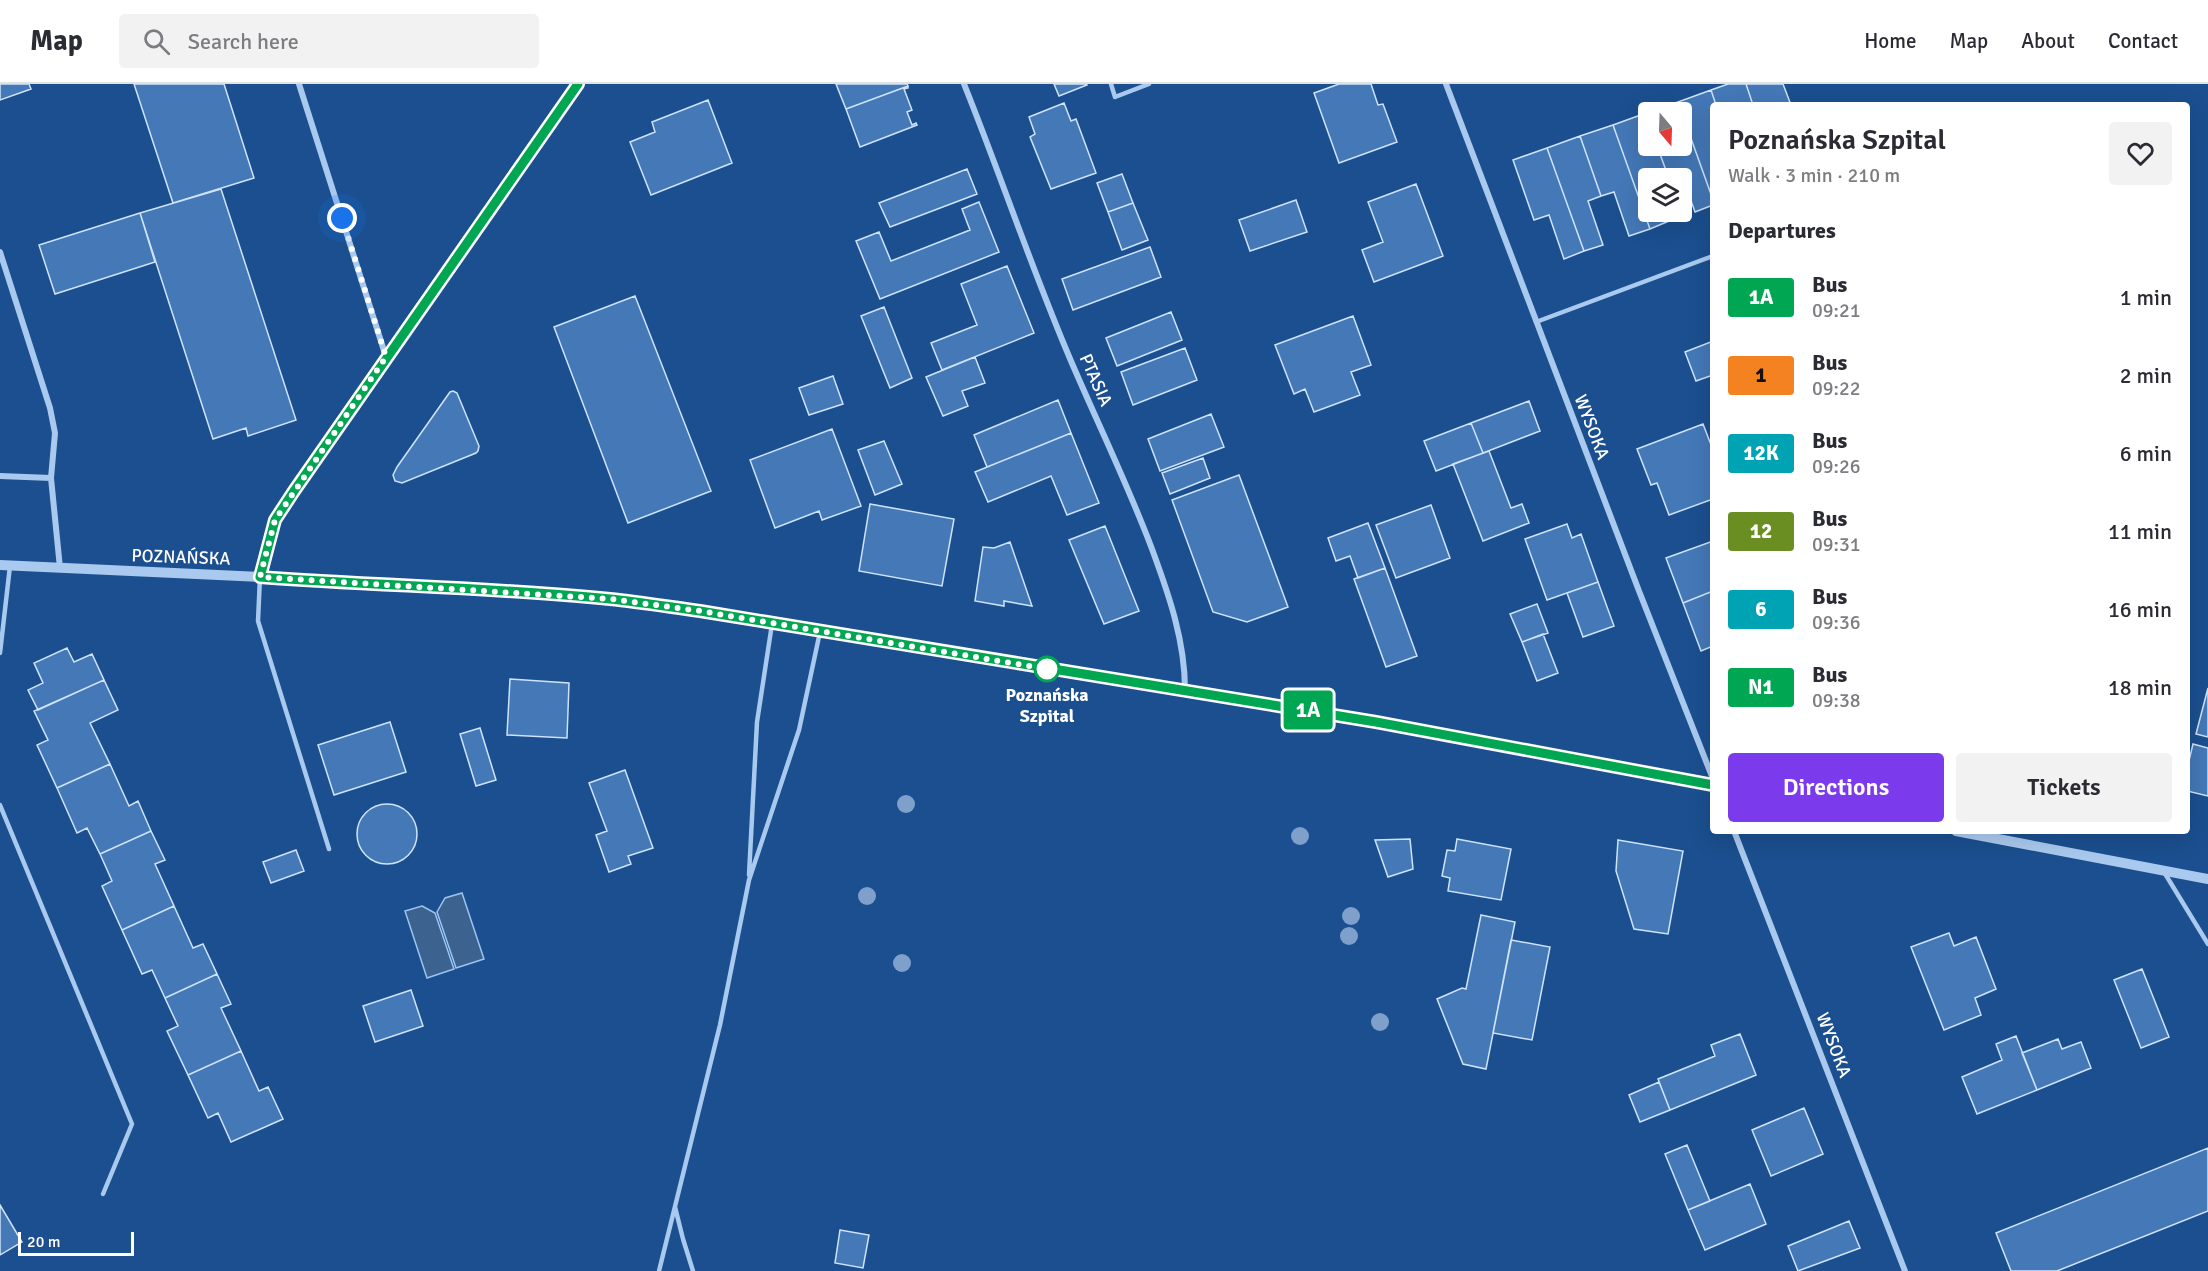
<!DOCTYPE html>
<meta charset="utf-8">
<style>
body{margin:0;font-family:Signika,sans-serif;background:#f2f2f3;color:#2b2b33;height:100vh;display:flex;flex-direction:column;font-size:22px;white-space:nowrap}
*{box-sizing:border-box;margin:0}
p{font-size:20px;color:#7c7c81}
.icon{flex:none;width:33px;height:33px;fill:none;stroke:currentColor;stroke-width:2;stroke-linecap:round;stroke-linejoin:round}
.map{position:relative;flex:1;overflow:hidden}
.panel{position:absolute;left:1710px;top:18px;width:480px;height:732px;display:flex;flex-direction:column;background:#fff;border-radius:6px;box-shadow:0 6px 24px #0002}
.panel>*{flex:none}
.badge{padding:0 12px;border-radius:4px;font-size:21px;line-height:39px}
.needle{width:39px;rotate:161deg}
.tools{position:absolute;left:1638px;top:18px;display:grid;gap:12px}
.tools a{display:grid;place-items:center;width:54px;height:54px;border-radius:6px;background:#fff;box-shadow:0 6px 24px #0002;font-size:30px}
.scale{position:absolute;left:18px;bottom:15px;width:116px;box-sizing:border-box;padding-left:6px;border:3px solid #fff;border-top:0;font-size:16px;line-height:21px;white-space:nowrap;color:#fff;-webkit-text-stroke:4px #1b4f8f;paint-order:stroke}
.you{position:absolute;width:30px;height:30px;margin:-15px;border:4px solid #fff;border-radius:50%;background:#1a73e8;box-shadow:0 0 0 9px #1a73e833}
.map>.badge{position:absolute;translate:-50% -50%;box-shadow:0 0 0 3px #fff}
h2{padding:0 18px;font-size:22px;line-height:54px}
.round{display:grid;place-items:center;flex:none;width:63px;height:63px;border-radius:6px;background:#f2f2f3}
.overview{display:flex;align-items:center;justify-content:space-between;height:102px;padding:0 18px}
h1{font-size:28px;font-weight:600;line-height:45px}
.button{display:flex;gap:12px;margin-top:auto;padding:12px 18px}
.button a{flex:1;height:69px;border-radius:6px;background:#7c3aed;color:#fff;font-size:24px;font-weight:600;line-height:69px;text-align:center}
.button a+a{background:#f2f2f3;color:#2b2b33}
ul{padding:0;list-style:none}
li{display:flex;align-items:center;gap:18px;height:78px;padding:0 18px}
li div{flex:1}
li b{display:block;font-size:22px}
li em{font-style:normal}
li .badge{min-width:66px;font-weight:700;text-align:center}
header{display:flex;align-items:center;gap:36px;box-sizing:border-box;height:84px;padding:0 30px;background:#fff;border-bottom:2px solid #e1e1e2}
header strong{font-size:28px}
nav{display:flex;gap:33px;margin-inline-start:auto;font-size:21px}
.search{width:420px;height:54px;background:#f2f2f3;display:flex;align-items:center;gap:15px;box-sizing:border-box;padding:0 21px;border-radius:6px;color:#7c7c81;font-size:22px}
.map>svg:first-child{display:block}
.water{fill:#3c6290;stroke:#9cc4f0;stroke-width:1.5}
.building{fill:#4478b7;stroke:#cfe3fa;stroke-width:1.5}
.lines{fill:none;stroke-linecap:round;stroke-linejoin:round}
.service{stroke:#a9c9ee;stroke-width:4.5}
.minor{stroke:#a9c9ee;stroke-width:6}
.tertiary{stroke:#a9c9ee;stroke-width:10}
.tree{fill:#7ea0ca}
.line-casing{stroke:#fff;stroke-width:14}
.line{stroke:#00a651;stroke-width:9}
.walk{stroke:#fff;stroke-width:6;stroke-dasharray:0 10.8}
.stop-dot{fill:#fff;stroke:#00a651;stroke-width:3}
.labels{text-anchor:middle;dominant-baseline:central;stroke-width:4.5;stroke-linejoin:round;paint-order:stroke}
.street-label{font-size:18px;fill:#fff;stroke:#1b4f8f}
.stop-label{font-size:18px;font-weight:bold;fill:#fff;stroke:#1b4f8f}
</style>
<header>
<strong>Map</strong>
<div class="search"><svg class="icon" aria-label="search" viewBox="0 0 24 24"><circle cx="10" cy="10" r="6"/><path d="M15 15l6 6"/></svg>Search here</div>
<nav><a>Home</a><a>Map</a><a>About</a><a>Contact</a></nav>
</header>
<div class="map">
<svg width="2208" height="1187" viewBox="0 0 2208 1187">
<rect width="100%" height="100%" fill="#1b4f8f"/>
<!-- water -->
<path class="water" d="M462,809L484,875L456,884L437,828L445,814Z
M422,822L435,829L454,885L427,894L405,827Z"/>
<!-- building -->
<path class="building" d="M0,0H29L31,5L0,16Z
M134,0H224L254,94L173,119Z
M836,0H907L908,2L846,25Z
M1054,0H1086L1087,1L1059,12Z
M1339,0H1371L1378,21L1383,20L1397,58L1339,79L1314,9Z
M1728,0H1746L1753,21H1716L1711,6Z
M1746,0H1783L1791,21H1753Z
M908,2V4L904,5L912,26L907,28L912,41L916,39L917,41L860,63L846,25Z
M1711,6L1716,21H1713V116L1678,18Z
M708,16L732,79L651,111L630,58L655,48L652,38Z
M1678,18L1713,116V121L1695,128L1680,85L1667,89L1657,62H1682V28H1648V37L1646,29Z
M1064,19L1071,37L1076,35L1096,89L1051,105L1030,53L1035,50L1029,33Z
M1646,29L1648,37V62H1657L1667,89L1648,94V128H1665L1669,137L1650,145L1613,41Z
M1613,41L1650,145L1629,152L1614,108L1601,112L1580,52Z
M1580,52L1601,112L1588,117L1603,161L1584,167L1547,64Z
M1547,64L1584,167L1564,175L1549,131L1534,136L1513,76Z
M967,85L977,110L890,143L879,119Z
M1122,90L1133,119L1108,128L1097,99Z
M1416,100L1443,172L1374,198L1362,166L1383,158L1368,118Z
M221,105L296,336L248,352L246,344L213,355L140,129Z
M1296,116L1307,148L1250,167L1239,136Z
M979,118L999,168L880,215L856,157L879,148L891,177L970,146L962,125Z
M1133,119L1148,156L1122,166L1108,128Z
M140,129L155,178L55,210L39,161Z
M1150,163L1161,193L1073,226L1062,195Z
M1007,182L1034,249L942,286L931,259L977,241L961,200Z
M635,212L711,407L628,439L554,243Z
M884,223L912,294L890,304L861,232Z
M1171,228L1182,256L1117,282L1106,254Z
M1353,232L1371,281L1351,288L1360,311L1314,328L1305,305L1294,310L1275,261Z
M1713,257V291L1696,297L1685,268Z
M1185,264L1197,296L1133,321L1121,288Z
M975,273L985,299L962,307L968,322L943,332L926,293Z
M833,292L843,320L809,331L799,304Z
M453,307L457,309L479,362L478,367L476,369L402,399L395,397L393,391L397,383L450,308Z
M1058,316L1071,349L987,383L974,351Z
M1529,317L1540,347L1483,369L1471,339Z
M1211,330L1224,363L1160,387L1148,355Z
M1471,339L1483,369L1436,387L1424,357Z
M1703,340L1713,366V415L1669,431L1657,399L1651,401L1637,365Z
M832,345L861,422L822,436L819,427L775,444L750,376Z
M1071,349L1099,419L1067,431L1051,392L988,418L975,388Z
M884,357L902,400L875,411L858,366Z
M1489,367L1511,424L1522,420L1529,439L1483,457L1453,380Z
M1203,374L1210,394L1170,410L1162,389Z
M1239,391L1288,523L1247,538L1213,528L1172,416Z
M870,420L954,435L942,502L859,487Z
M1431,421L1450,474L1396,494L1376,441Z
M1368,439L1385,484L1358,494L1350,472L1336,477L1328,454Z
M1567,440L1572,454L1581,450L1598,498L1547,516L1525,455Z
M1105,442L1139,527L1104,540L1069,456Z
M1713,457V507L1683,519L1666,474Z
M1010,458L1032,522L1004,517V522L975,517L983,463L994,464Z
M1385,484L1417,572L1386,583L1354,495Z
M1598,498L1614,542L1583,553L1567,509Z
M1713,507V562L1701,567L1683,519Z
M1537,520L1548,549L1522,558L1510,530Z
M1543,550L1558,589L1537,597L1522,558Z
M67,564L74,578L92,570L104,596L38,626L28,606L43,599L34,579Z
M510,595L569,599L567,654L507,651Z
M104,596L118,626L90,639L110,680L57,704L37,661L48,656L34,627Z
M2208,604V653L2196,650Z
M390,638L406,688L334,711L318,661Z
M480,644L496,696L476,702L460,650Z
M2193,660L2208,664V712L2187,707V685Z
M110,680L129,722L138,717L151,747L100,770L87,744L77,749L57,704Z
M625,686L653,764L628,772L631,780L609,788L596,751L607,747L589,699Z
M357 750a30 30 0 1 1 60 0a30 30 0 1 1-60 0Z
M151,747L165,776L155,780L174,822L122,846L102,802L112,797L100,770Z
M1410,755L1413,785L1388,793L1375,756Z
M1457,755L1511,765L1501,816L1448,807L1450,794L1442,792L1447,766L1455,767Z
M1618,756L1683,767L1668,850L1634,845L1616,787Z
M296,766L304,787L271,799L263,778Z
M174,822L193,864L203,860L217,890L165,914L152,886L142,890L122,846Z
M1481,831L1515,838L1486,985L1463,980L1437,915L1462,904L1466,905Z
M1949,849L1954,862L1976,853L1996,905L1975,914L1981,931L1944,946L1911,863Z
M1511,856L1550,863L1532,956L1493,949Z
M2142,885L2169,953L2141,964L2114,896Z
M217,890L231,920L221,924L241,967L188,991L167,947L178,942L165,914Z
M411,906L423,942L375,958L363,922Z
M1740,950L1756,991L1670,1026L1658,995L1715,972L1711,961Z
M2016,952L2037,1006L1977,1030L1962,993L2002,976L1996,960Z
M2058,955L2062,965L2081,958L2091,984L2037,1006L2022,969Z
M241,967L259,1007L268,1003L283,1035L231,1058L218,1029L208,1034L188,991Z
M1659,998L1670,1026L1640,1038L1629,1011Z
M1804,1024L1823,1070L1771,1092L1752,1046Z
M1687,1061L1710,1117L1688,1126L1665,1070Z
M2208,1064V1127L2057,1187H2011L1996,1149Z
M1750,1100L1766,1140L1705,1166L1688,1126Z
M0,1121L22,1158L0,1171Z
M1849,1137L1860,1164L1798,1187L1788,1162Z
M840,1146L869,1151L863,1184L835,1179Z"/>
<g class="lines">
<!-- service -->
<path class="service" d="M1111,0L1115,13L1149,0
M1536,238L1713,172
M260,493L258,537L329,765
M0,569L10,482
M0,721L132,1040L103,1110
M2164,788L2208,860
M749,791L757,638L772,540
M675,1123L683,1155L693,1187
M659,1187L720,941L749,796L799,646L820,548"/>
<!-- minor -->
<path class="minor" d="M299,0L386,273
M964,0C1001,92 1032,186 1071,277C1098,340 1128,401 1152,465C1169,511 1185,557 1185,606
M1446,0L1639,507L1713,695
M0,168L50,324L55,349L51,394
M0,392L51,394L60,484
M1734,747L1905,1187"/>
<!-- tertiary -->
<path class="tertiary" d="M0,481L260,493L343,499L559,511L611,515L700,527L1397,641L1713,701
M260,493L275,436L294,407L578,0
M1956,747L2208,795"/>
</g>
<!-- trees -->
<g class="tree">
<circle cx="906" cy="720" r="9"/>
<circle cx="1300" cy="752" r="9"/>
<circle cx="867" cy="812" r="9"/>
<circle cx="1351" cy="832" r="9"/>
<circle cx="1349" cy="852" r="9"/>
<circle cx="902" cy="879" r="9"/>
<circle cx="1380" cy="938" r="9"/>
</g>
<g class="lines">
<!-- line casing -->
<g class="line-casing">
<path id="line" d="M578,0L294,407L275,436L260,493C376,502 494,503 610,515C640,518 670,523 700,527L1376,638L1713,701"/>
</g>
<!-- line -->
<use href="#line" class="line"/>
<!-- walk -->
<path class="walk" d="M342,134L386,273L275,436L260,493L611,515L700,527L1047,585"/>
</g>
<!-- markers -->
<circle class="stop-dot" cx="1047" cy="585" r="12"/>
<g class="labels">
<!-- street labels -->
<g class="street-label">
<text transform="translate(1096 296) rotate(66)">PTASIA</text>
<text transform="translate(1592 343) rotate(69)">WYSOKA</text>
<text transform="translate(181 473) rotate(2)">POZNAŃSKA</text>
<text transform="translate(1834 961) rotate(69)">WYSOKA</text>
</g>
<!-- stop labels -->
<g class="stop-label">
<text x="1047" y="611">Poznańska<tspan x="1047" dy="21">Szpital</tspan></text>
</g>
</g>
</svg>
<div class="tools">
<a><svg class="needle" viewBox="-14 -14 28 28"><path d="M0-13l5 13h-10z" fill="#e53935"/><path d="M0 13l5-13h-10z" fill="#7c7c81"/></svg></a>
<a><svg class="icon" aria-label="layers" viewBox="0 0 24 24"><path d="M12 4l9 5-9 5-9-5zM3 14l9 5 9-5"/></svg></a>
</div>
<div class="scale">20 m</div>
<div class="you" style="left:342px;top:134px"></div>
<b class="badge" style="left:1308px;top:626px;background:#00a651;color:#fff">1A</b>
<section class="panel">
<div class="overview"><div><h1>Poznańska Szpital</h1><p>Walk · 3 min · 210 m</p></div><a class="round"><svg class="icon" aria-label="heart" viewBox="0 0 24 24"><path d="M12 20l-8-8c-3-5 5-10 8-4 3-6 11-1 8 4z"/></svg></a></div>
<h2>Departures</h2>
<ul>
<li><span class="badge" style="background:#00a651;color:#fff">1A</span><div><b>Bus</b><p>09:21</p></div><em>1 min</em></li>
<li><span class="badge" style="background:#f58220;color:#111">1</span><div><b>Bus</b><p>09:22</p></div><em>2 min</em></li>
<li><span class="badge" style="background:#00a3b4;color:#fff">12K</span><div><b>Bus</b><p>09:26</p></div><em>6 min</em></li>
<li><span class="badge" style="background:#6b8e23;color:#fff">12</span><div><b>Bus</b><p>09:31</p></div><em>11 min</em></li>
<li><span class="badge" style="background:#00a3b4;color:#fff">6</span><div><b>Bus</b><p>09:36</p></div><em>16 min</em></li>
<li><span class="badge" style="background:#00a651;color:#fff">N1</span><div><b>Bus</b><p>09:38</p></div><em>18 min</em></li>
</ul>
<div class="button"><a>Directions</a><a>Tickets</a></div>
</section>
</div>
